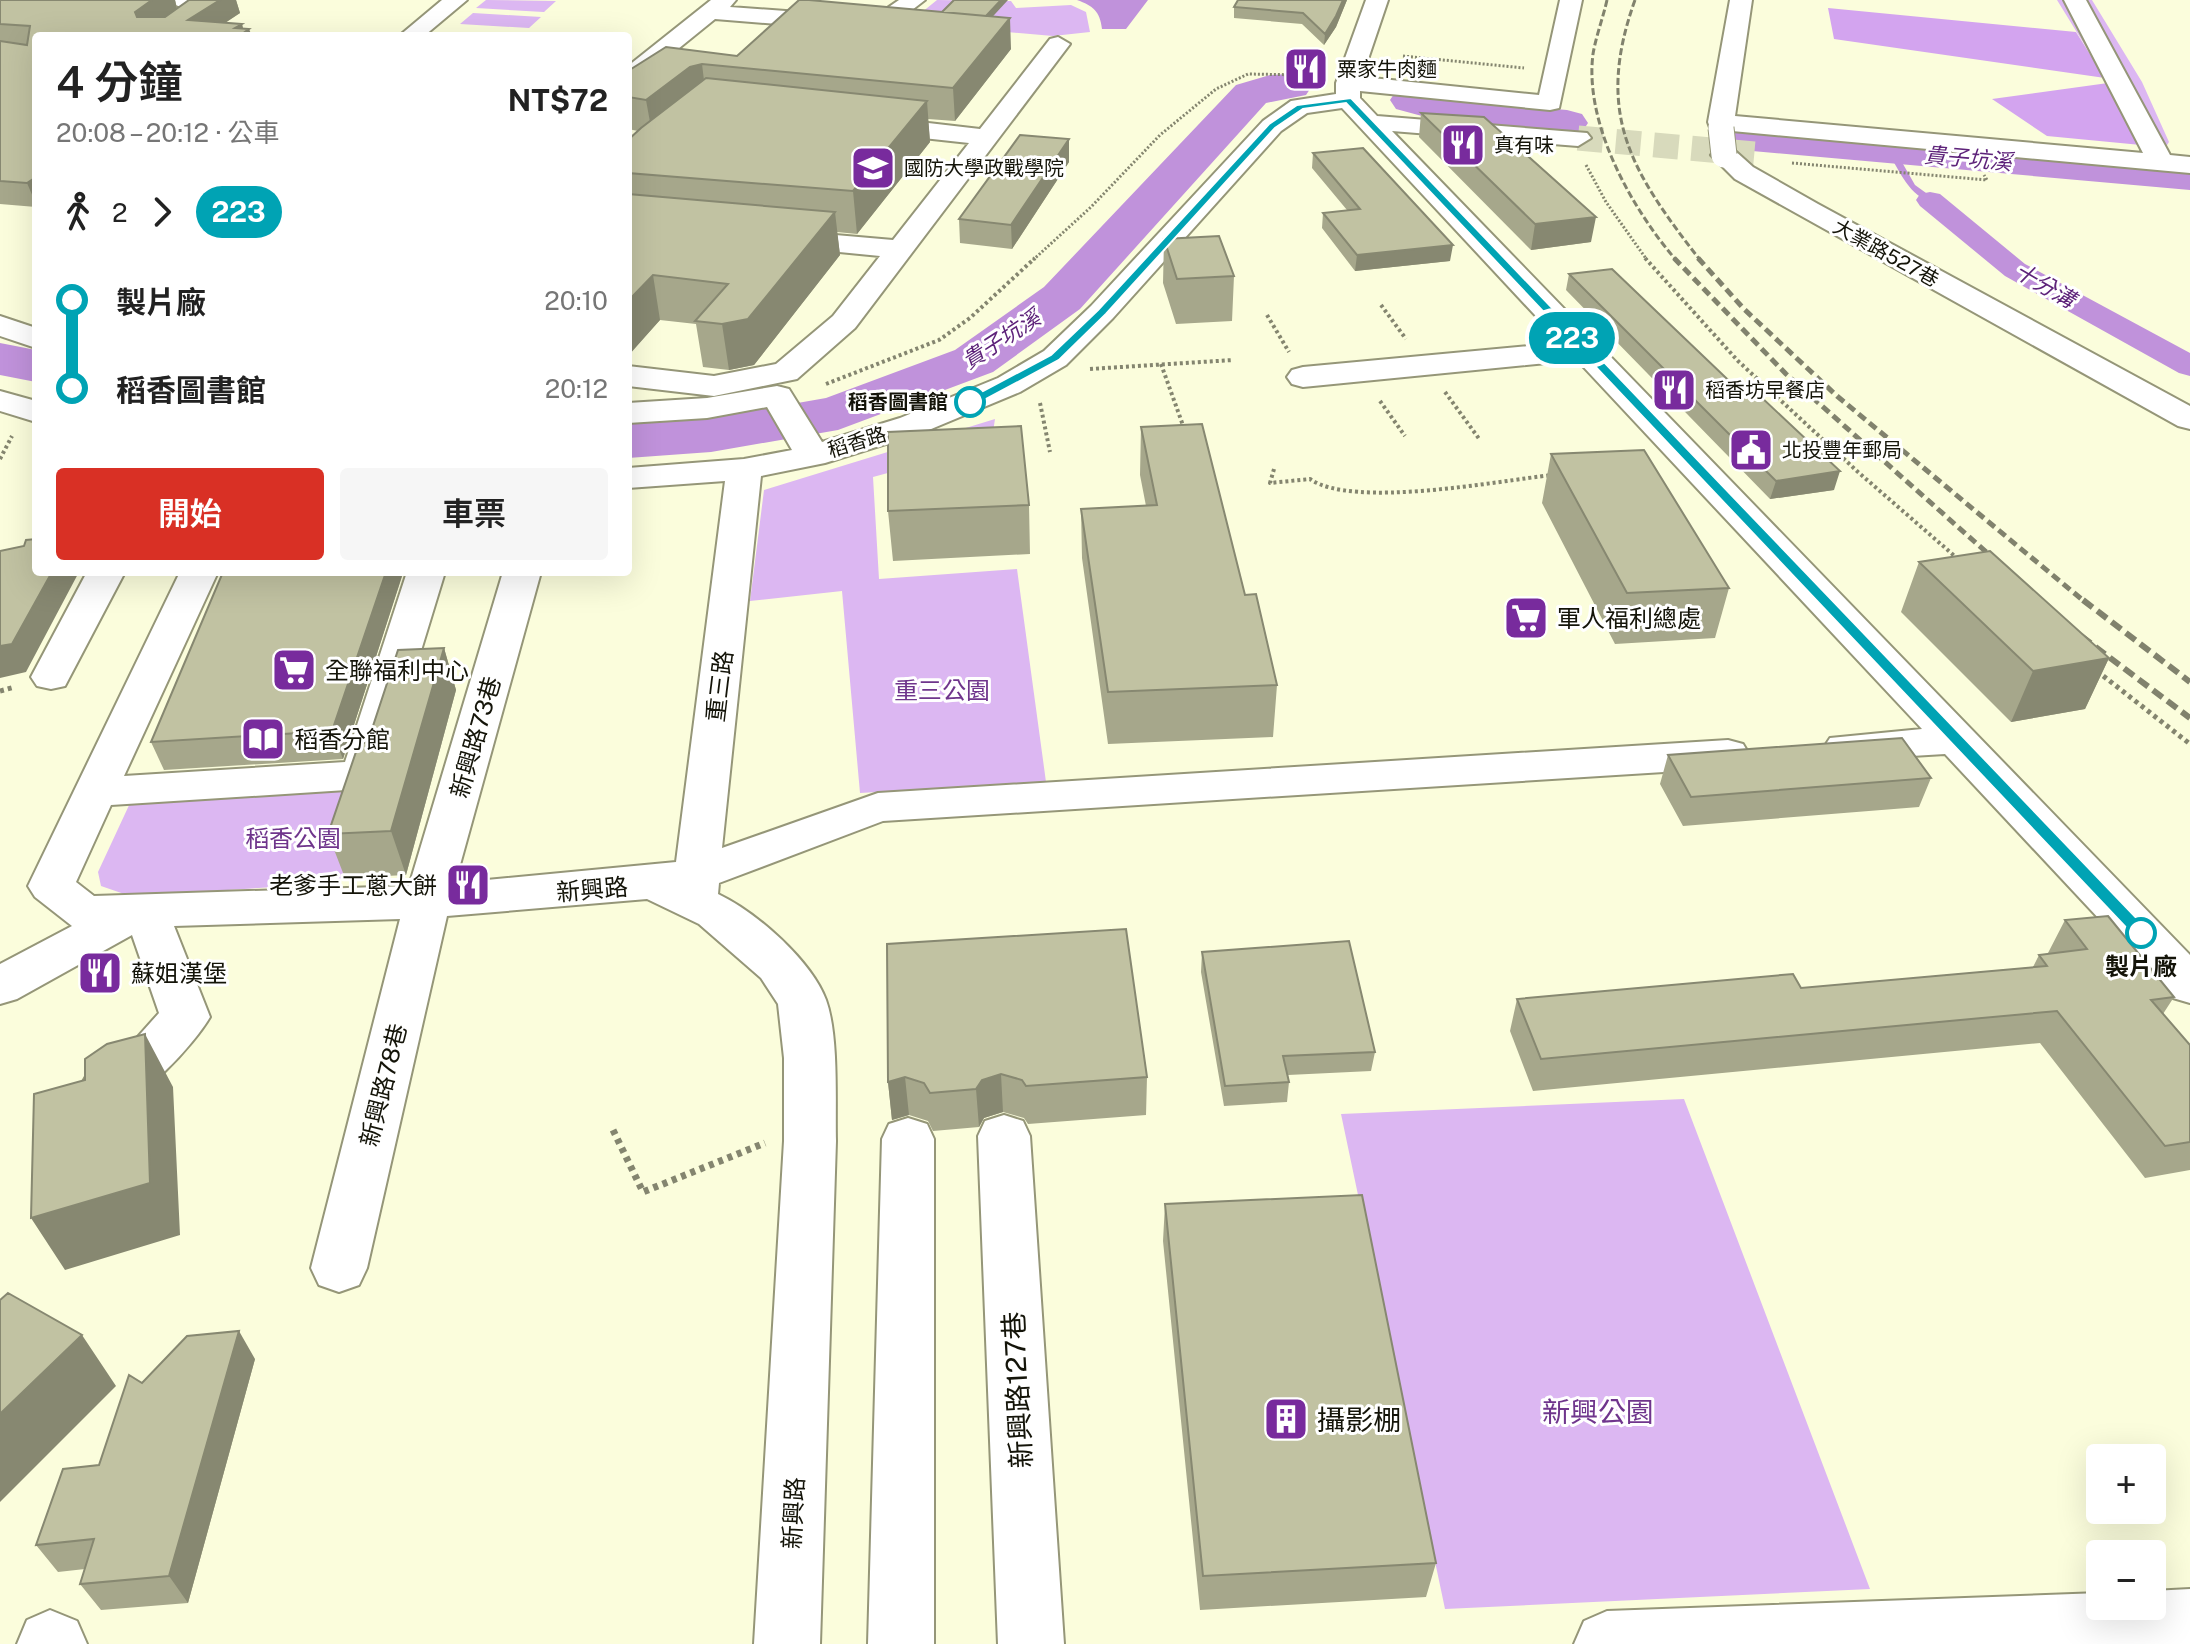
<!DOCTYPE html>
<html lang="zh-TW">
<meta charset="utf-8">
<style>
body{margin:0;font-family:"Public Sans","Noto Sans TC",sans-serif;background:#f6f6f6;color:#222;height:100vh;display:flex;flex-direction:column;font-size:30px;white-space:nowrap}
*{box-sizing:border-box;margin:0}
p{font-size:26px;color:#767676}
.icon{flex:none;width:44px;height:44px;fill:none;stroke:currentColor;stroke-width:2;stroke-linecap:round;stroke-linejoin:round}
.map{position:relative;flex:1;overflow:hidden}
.details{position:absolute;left:32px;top:32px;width:600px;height:544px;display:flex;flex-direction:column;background:#fff;border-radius:8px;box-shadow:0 8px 32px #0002}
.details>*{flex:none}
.badge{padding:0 16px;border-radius:26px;font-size:28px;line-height:52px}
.fabs{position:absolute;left:2086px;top:1444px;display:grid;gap:16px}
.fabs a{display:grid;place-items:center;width:80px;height:80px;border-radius:8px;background:#fff;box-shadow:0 8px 32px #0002;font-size:40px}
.map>.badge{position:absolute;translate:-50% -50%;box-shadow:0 0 0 4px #fff}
.legs{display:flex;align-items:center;gap:12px;height:88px;padding:0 24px;font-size:26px}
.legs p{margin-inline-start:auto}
.headline{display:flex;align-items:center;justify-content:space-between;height:136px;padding:0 24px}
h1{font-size:44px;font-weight:600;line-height:60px}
.button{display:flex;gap:16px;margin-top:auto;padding:16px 24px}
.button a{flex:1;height:92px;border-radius:8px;background:#d93025;color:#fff;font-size:32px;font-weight:600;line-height:92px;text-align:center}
.button a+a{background:#f6f6f6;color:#222}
ul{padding:0 24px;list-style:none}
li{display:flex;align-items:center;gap:28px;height:88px;font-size:30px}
li i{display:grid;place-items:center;width:12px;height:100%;margin:0 10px;background:currentColor}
li i::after{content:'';width:20px;height:20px;margin:-10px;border:6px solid;border-radius:50%;background:#fff}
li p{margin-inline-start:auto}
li:first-child i{background:linear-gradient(#0000 50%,currentColor 0)}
li:last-child i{background:linear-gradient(currentColor 50%,#0000 0)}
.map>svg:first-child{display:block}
.green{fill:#dcb7f2}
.forest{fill:#d3a4ef}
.water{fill:#c092db}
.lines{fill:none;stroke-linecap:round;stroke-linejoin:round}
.stream{fill:#c092db;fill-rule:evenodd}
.canal{fill:#c092db;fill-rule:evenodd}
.river{fill:#c092db;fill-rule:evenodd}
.minor-tunnel{stroke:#d8dabc;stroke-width:25;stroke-dasharray:25 13;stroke-linecap:butt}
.minor-casing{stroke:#959678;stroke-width:4}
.path-far3{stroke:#84856f;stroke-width:3;stroke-dasharray:2 2;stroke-linecap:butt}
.path-far2{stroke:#84856f;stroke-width:4;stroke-dasharray:3 3;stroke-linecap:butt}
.path-far1{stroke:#84856f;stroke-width:5;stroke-dasharray:4 4;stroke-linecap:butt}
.path{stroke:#84856f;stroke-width:7;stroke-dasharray:5 5;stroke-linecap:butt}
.minor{fill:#fff;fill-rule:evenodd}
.rail-far2{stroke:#81826d;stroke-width:3;stroke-dasharray:7 3;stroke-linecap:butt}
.rail-far1{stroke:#81826d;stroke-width:5;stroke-dasharray:9 5;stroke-linecap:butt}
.rail{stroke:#81826d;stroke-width:6;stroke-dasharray:12 6;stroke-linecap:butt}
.minor-bridge-casing{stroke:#959678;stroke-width:27;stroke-linecap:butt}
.minor-bridge{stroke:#fff;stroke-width:25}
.wall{fill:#a6a78b}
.shaded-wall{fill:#878871}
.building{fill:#c1c2a2;stroke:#878871;stroke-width:2}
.line-1{fill:#00a3b4;stroke:#fff;stroke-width:2}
.stop-1-dot{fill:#fff;stroke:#00a3b4;stroke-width:4}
.labels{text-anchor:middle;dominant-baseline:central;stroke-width:6;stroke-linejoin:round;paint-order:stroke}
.far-poi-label{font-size:20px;fill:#141409;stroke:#fff;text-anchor:start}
.far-street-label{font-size:20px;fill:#141409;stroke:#fff}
.far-stop-label{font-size:20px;font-weight:bold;fill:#141409;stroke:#fff;text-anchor:end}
.far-water-label{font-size:22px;font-style:italic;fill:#5e237a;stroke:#fff}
.poi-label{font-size:24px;fill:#141409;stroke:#fff;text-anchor:start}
.street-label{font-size:24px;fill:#141409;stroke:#fff}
.park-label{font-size:24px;fill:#6f358c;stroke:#fff}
.stop-label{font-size:24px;font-weight:bold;fill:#141409;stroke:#fff}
.near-street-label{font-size:28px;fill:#141409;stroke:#fff}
.near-park-label{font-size:28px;fill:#6f358c;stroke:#fff}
.near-poi-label{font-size:28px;fill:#141409;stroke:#fff;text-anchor:start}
</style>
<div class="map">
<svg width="2190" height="1644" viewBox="0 0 2190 1644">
<rect width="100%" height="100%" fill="#fbfddc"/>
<!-- green -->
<path class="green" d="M486,0L556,1L544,12L476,8Z
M937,0L1011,1L1016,8L1071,5L1086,12L1090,32L1053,36L916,24V17Z
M2057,0H2092L2142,82L2169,142L2163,151L2105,78Z
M473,13L541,17L529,28L460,24Z
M995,419L991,445L873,477L879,579L1017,569L1046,782L860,793L842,591L750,601L764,490Z
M372,784L340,883L130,896L101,886L98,872L131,801Z
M1684,1099L1870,1589L1445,1609L1341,1114Z"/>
<!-- forest -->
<path class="forest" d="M1828,8L2076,32L2105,78L1834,39Z
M2108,83L2141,145L2047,136L1992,99Z"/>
<!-- water -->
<path class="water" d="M1077,0H1148L1126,29H1102C1100,11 1093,6 1077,0Z"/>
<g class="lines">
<!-- stream -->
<path class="stream" d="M1889,150H1895L1915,185L1933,198V202C1910,198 1899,170 1888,152Z
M705,432L708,433L710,439L714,440V444L703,443L700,435Z"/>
<!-- canal -->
<path class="canal" d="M1930,192L1940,194L2025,264L2190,353V376L2179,373L2005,276L1920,206L1916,200L1920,194Z"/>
<!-- river -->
<path class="river" d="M1292,74L1306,77L1312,86L1306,95L1266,103L1080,309L993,372L838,430L711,452L628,458V424L711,418L826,398L955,350L1044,287L1236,85L1270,75Z
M1411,88L1461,101L1567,110L1582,114L1588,123L1582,132L1567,136L1459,126L1396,109L1390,100L1396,91Z
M1745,127L2190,164V190L1730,149L1723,140L1730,131Z
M0,343L36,350V382L0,375Z"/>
<!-- minor-tunnel -->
<path class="minor-tunnel" d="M1578,138L1755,154"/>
<!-- minor casing -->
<g class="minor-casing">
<path id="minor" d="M168,0H217L218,2C208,13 177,10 168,0Z
M442,0H467L424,36H399Z
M711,0H736L730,7L840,15L851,22L840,29L715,19L636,83L628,85V66Z
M899,0H925L886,30H870L867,25L870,20Z
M1366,0H1388L1362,77L1539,95L1560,0H1582L1559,108L1550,110L1360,91V98L1377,116L1587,133L1591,138L1578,146L1392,131L2190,955V1003L2173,998L1945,754L1845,760L1830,756L1824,747L1830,738L1922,729L1577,360L1303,387L1292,384L1287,377L1292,370L1303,367L1561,343L1342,108L1307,113L1281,131L1113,318L1066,365L1020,392L924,432L825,463L761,476L722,848L878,793L1728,740L1743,744L1749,754L1743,764L1728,768L883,821L719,883L718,894C756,912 811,960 826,1000C839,1036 835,1102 836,1141L820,1644H754L784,1141V1058L778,1004L761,978L699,924L647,899L447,916L367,1268L359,1285L339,1292L319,1285L311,1268L400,919L174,926L210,1017C195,1043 138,1107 106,1107C101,1107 93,1103 88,1101L80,1087L88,1073L134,1041L159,1013L132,935L17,999L0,1004V964L72,926L35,897L28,886L180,572H218L124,776L345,762L407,572H445L383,775L377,785L362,789L111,805L76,882L94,896L409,886L503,572H541L455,883L676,862L725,481L628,488V468L744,459L792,450L767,407L707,418L628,423V403L707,398L777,386L789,389L822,442L900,418L998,378L1044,351L1091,306L1263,121L1291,101L1336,94V83Z
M1730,0H1752L1735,116L2143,153L2064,0H2086L2170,155L2190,157V173L1732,131L1721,136L1712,133L1708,122Z
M1058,37L1070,44L855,328L797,379L714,396L628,386V366L714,376L776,364L833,316L880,256L778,246L768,244L764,238L768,232L778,230L893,240L969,143L868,132L859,129L855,124L859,119L868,116L980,129L1050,39Z
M1724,147L1733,149L1753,167L1818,204L2190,406V429L2178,426L1735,179L1711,155Z
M0,316L36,328V348L0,336Z
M0,391L36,401V422L0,411Z
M87,572H125L65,686L51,689L37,686L31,677Z
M1004,1115L1023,1121L1030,1136L1064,1644H998L978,1136L985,1121Z
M908,1118L927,1124L934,1139V1644H868L882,1139L889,1124Z
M2190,1589V1644H1574L1584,1621L1607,1611L2100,1593V1606H2152V1591Z
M50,1610L77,1621L87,1644H17L27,1620Z"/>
</g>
<!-- path-far3 -->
<path class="path-far3" d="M1403,56L1524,68
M1792,163L1987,180L1984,175
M1586,165L1606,202L1647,260
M1033,260L1091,207L1160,135L1216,89L1248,74L1303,75"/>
<!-- path-far2 -->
<path class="path-far2" d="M1645,258L1738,361L1858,472L1958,559
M1381,305L1406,339
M1267,315L1289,352
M1161,364L1185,431
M1090,369L1233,360
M826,384L939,340L970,318L1035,258
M1445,392L1480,440
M1380,401L1405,436
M1040,403L1050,452
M0,459L12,436
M1274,469L1270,483L1310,479C1353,509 1497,481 1552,475"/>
<!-- path-far1 -->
<path class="path-far1" d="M2097,671L2190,744
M0,691L15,687"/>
<!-- path -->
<path class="path" d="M613,1130L643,1192L765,1143"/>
<!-- minor -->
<use href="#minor" class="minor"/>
<!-- rail-far2 -->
<path class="rail-far2" d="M1607,0C1603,18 1596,36 1593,54C1584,124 1632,209 1676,260
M1635,0C1594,114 1631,171 1700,260"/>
<!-- rail-far1 -->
<path class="rail-far1" d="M1674,258L1786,374L2003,567
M1698,258L1744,309L1837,396L2085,602"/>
<!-- rail -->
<path class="rail" d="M2083,600L2190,682
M2081,636L2190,718"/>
<!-- minor-bridge casing -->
<g class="minor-bridge-casing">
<path id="minor-bridge" d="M1721,128L1724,155"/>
</g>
<!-- minor-bridge -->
<use href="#minor-bridge" class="minor-bridge"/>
</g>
<!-- wall -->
<path class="wall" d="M0,0H175L177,8L189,0H236L240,13L225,23L242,24L243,29L36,36V207L0,204Z
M1347,0L1336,27L1324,45L1302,24L1234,18V7Z
M993,16L1011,49L955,121L928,119L930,142L857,234L837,232L840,255L754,365L729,370L703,367L696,324L660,320L628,355V140L638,131L628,129V71L737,56Z
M1421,113L1591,242L1531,250L1419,137Z
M1069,139V162L1012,249L960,243L959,219Z
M1313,153L1450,261L1355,271L1322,228L1323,213L1347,210L1312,168Z
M1164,239L1234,276L1232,321L1176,324L1163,283Z
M1569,274L1834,490L1770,499L1566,290Z
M1141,427L1245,595L1277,685L1273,737L1108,744L1082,558L1081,509L1146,506L1140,475Z
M1551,454L1729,588L1715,638L1615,644L1542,503Z
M1029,505L1030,554L893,561L888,511Z
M1919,562L2109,658L2085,709L2011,722L1901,612Z
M223,572H401L402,576L343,759L164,770L151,742Z
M444,648L456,690L406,875L345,878L328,834L364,743Z
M1668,755L1931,778L1919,807L1683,826L1660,784Z
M2065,920L2174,997L2163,1014L2190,1045V1170L2145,1178L2040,1043L1533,1091L1510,1031L1517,999L1801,988L2033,967L2039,955L2050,954L2048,953Z
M887,944L1147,1077L1146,1115L1028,1124L1024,1118L1003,1112L984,1118L979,1127L933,1131L928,1121L909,1115L892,1120L888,1082Z
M1202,952L1375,1052L1371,1071L1288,1075L1289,1082L1287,1102L1224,1106L1201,972Z
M1165,1204L1436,1563L1426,1597L1200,1610L1163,1241Z
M255,1359L188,1603L101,1610L80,1584L85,1569L58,1572L36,1545L99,1465L142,1383Z"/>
<!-- shaded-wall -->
<path class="shaded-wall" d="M152,0H175L177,9L142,34L135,12Z
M220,0H236L240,13L205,36L188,20Z
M1001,0H1008L983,27L982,20Z
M1343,0H1347L1336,27L1324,45L1325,34Z
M1010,18L1011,49L955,121L953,88Z
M242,24L244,33L249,29L252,36H237L235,28Z
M702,64L706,97L652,133L646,100L690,67Z
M927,101L930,142L857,234L853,191Z
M1069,139V162L1012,249L1011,225Z
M36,177V204L27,183Z
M835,212L840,255L754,365L729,370L722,324Z
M1596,217L1591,242L1531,250L1535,224Z
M1453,245L1450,261L1355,271L1357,255Z
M653,275L660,320L629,355L628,301Z
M1840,471L1834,490L1770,499L1776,481Z
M52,572H79L26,672L0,678V646Z
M386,572H401L402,576L343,759L332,731Z
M444,648L456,690L406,875L391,831Z
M2109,658L2085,709L2011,722L2033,671Z
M145,1034L173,1087L180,1235L65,1270L31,1218Z
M1001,1074L1003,1112L984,1118L979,1127L976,1089L982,1080Z
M905,1077L909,1115L892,1120L888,1082Z
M239,1331L255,1359L188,1603L169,1576Z
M82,1335L116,1386L0,1502V1414Z"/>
<!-- building -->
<path class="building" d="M0,0H152L135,12L137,17H165L189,0H220L188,20L242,24L235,28L249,29L239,36H36V177L27,183L0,181V41L27,45L30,26L0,24Z
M799,0H809L1010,18L953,88L702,64L690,67L646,100L628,97V71L666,47L737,56Z
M954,0H1001L986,16L942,12Z
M1238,0H1343L1336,16L1325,34L1303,13L1234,7Z
M706,78L927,101L853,191L628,173V140L641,128Z
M1421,113L1484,117L1596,217L1535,224Z
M1020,135L1069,139L1011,225L959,219Z
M1363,148L1453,245L1357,255L1323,213L1360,209L1313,153Z
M628,194L835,212L748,319L722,324L695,321L728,284L653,275L628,301Z
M1219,236L1234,276L1177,279L1164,239Z
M1612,269L1746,397L1760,396L1840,471L1776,481L1569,274Z
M1202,424L1245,595L1256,594L1277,685L1108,692L1081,509L1157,505L1141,427Z
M1021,426L1029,505L888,511V432Z
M1644,450L1729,588L1627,593L1551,454Z
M36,539V572H52L12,644L0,646V551L24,546L26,540Z
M1990,551L2109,658L2033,671L1919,562Z
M223,572H386L332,731L151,742Z
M444,648L391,831L328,834L358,746L364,743L371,732L398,650Z
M1902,738L1931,778L1691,797L1668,755Z
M2108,916L2174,997L2151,1000L2190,1045V1142L2165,1146L2057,1011L1541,1059L1517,999L1793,974L1801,988L2047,966L2039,955L2087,949L2065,920Z
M1126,929L1147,1077L1026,1086L1022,1080L1001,1074L982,1080L976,1089L930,1093L924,1083L905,1077L888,1082L887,944Z
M1349,941L1375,1052L1283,1056L1289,1082L1225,1086L1202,952Z
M145,1034L150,1183L31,1218L34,1094L85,1080V1059L107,1044Z
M1362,1195L1436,1563L1203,1576L1165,1204Z
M8,1293L82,1335L0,1414V1300Z
M239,1331L169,1576L80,1584L94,1539L36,1545L63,1469L99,1465L129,1375L142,1383L187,1336Z"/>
<!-- line-1 -->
<path class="line-1" d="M1351,98L2147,929V937H2135L1346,103L1303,109L1275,128L1106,314L1059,360L975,405H966V400L1051,355L1098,310L1269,124L1297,105Z"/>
<!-- icons -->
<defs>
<g id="restaurant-square" transform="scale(2.3)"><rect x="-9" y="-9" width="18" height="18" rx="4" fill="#782b9d" stroke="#fff"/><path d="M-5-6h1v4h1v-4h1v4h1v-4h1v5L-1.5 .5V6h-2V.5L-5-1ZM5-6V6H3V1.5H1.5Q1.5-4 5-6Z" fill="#fff"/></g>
<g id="university-square" transform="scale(2.3)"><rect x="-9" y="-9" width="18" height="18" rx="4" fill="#782b9d" stroke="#fff"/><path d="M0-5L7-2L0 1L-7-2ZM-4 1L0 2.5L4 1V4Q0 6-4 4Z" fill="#fff"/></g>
<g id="civic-square" transform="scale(2.3)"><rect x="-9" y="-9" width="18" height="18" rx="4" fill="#782b9d" stroke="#fff"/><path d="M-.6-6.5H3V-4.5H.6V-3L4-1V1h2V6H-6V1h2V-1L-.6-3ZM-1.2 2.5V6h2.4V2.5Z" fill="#fff"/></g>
<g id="supermarket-square" transform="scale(2.3)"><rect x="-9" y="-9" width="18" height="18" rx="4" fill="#782b9d" stroke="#fff"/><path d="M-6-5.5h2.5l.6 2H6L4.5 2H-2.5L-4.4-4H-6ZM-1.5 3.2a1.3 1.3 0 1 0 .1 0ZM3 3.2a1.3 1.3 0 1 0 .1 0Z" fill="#fff"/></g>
<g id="library-square" transform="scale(2.3)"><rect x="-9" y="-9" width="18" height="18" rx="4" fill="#782b9d" stroke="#fff"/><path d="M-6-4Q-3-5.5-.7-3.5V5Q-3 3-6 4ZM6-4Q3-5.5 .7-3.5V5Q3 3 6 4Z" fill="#fff"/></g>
<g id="building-square" transform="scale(2.3)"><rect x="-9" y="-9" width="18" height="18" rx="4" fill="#782b9d" stroke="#fff"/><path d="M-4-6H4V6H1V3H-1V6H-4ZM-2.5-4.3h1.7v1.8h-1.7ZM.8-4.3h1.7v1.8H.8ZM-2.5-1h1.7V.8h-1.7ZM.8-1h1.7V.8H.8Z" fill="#fff"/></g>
</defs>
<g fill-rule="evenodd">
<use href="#restaurant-square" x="1306" y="69"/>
<use href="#restaurant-square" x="1463" y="145"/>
<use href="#university-square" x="873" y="168"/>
<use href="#restaurant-square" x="1674" y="390"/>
<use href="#civic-square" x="1751" y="450"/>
<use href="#supermarket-square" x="1526" y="618"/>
<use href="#supermarket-square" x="294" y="670"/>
<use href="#library-square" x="263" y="739"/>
<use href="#restaurant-square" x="468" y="885"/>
<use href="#restaurant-square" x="100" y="973"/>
<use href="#building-square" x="1286" y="1419"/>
</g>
<!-- markers -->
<g class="stop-1-dot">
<circle cx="970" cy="402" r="14"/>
<circle cx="2141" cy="933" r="14"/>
</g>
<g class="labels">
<!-- far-poi labels -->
<g class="far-poi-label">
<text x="1337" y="69">粟家牛肉麵</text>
<text x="1494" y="145">真有味</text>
<text x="904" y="168">國防大學政戰學院</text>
<text x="1705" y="390">稻香坊早餐店</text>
<text x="1782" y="450">北投豐年郵局</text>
</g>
<!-- far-street labels -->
<g class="far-street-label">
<text transform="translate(1886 253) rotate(29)">大業路527巷</text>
<text transform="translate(857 442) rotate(-17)">稻香路</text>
</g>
<!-- far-stop labels -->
<g class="far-stop-label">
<text x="948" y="402">稻香圖書館</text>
</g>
<!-- far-water labels -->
<g class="far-water-label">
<text transform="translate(1968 158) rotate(5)">貴子坑溪</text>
<text transform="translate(2045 285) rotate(30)">十分溝</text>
<text transform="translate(1001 339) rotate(-33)">貴子坑溪</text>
</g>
<!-- poi labels -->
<g class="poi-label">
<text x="1557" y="618">軍人福利總處</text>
<text x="325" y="670">全聯福利中心</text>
<text x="294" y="739">稻香分館</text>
<text x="437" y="885" text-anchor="end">老爹手工蔥大餅</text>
<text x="131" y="973">蘇姐漢堡</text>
</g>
<!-- street labels -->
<g class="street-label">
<text transform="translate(719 686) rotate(-83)">重三路</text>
<text transform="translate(475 737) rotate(-74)">新興路73巷</text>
<text transform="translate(592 889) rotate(-5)">新興路</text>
<text transform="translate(383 1085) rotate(-76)">新興路78巷</text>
<text transform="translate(793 1513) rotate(-87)">新興路</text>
</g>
<!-- park labels -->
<g class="park-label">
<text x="942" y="690">重三公園</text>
<text x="293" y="838">稻香公園</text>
</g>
<!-- stop labels -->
<g class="stop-label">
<text x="2141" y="966">製片廠</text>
</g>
<!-- near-street labels -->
<g class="near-street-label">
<text transform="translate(1017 1390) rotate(-93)">新興路127巷</text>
</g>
<!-- near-park labels -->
<g class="near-park-label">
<text x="1598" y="1411">新興公園</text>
</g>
<!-- near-poi labels -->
<g class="near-poi-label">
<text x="1317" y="1419">攝影棚</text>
</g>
</g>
</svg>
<div class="fabs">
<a>+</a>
<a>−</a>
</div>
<b class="badge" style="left:1572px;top:338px;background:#00a3b4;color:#fff">223</b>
<section class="details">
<div class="headline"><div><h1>4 分鐘</h1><p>20:08 – 20:12 · 公車</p></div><b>NT$72</b></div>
<div class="legs"><svg class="icon" aria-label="walk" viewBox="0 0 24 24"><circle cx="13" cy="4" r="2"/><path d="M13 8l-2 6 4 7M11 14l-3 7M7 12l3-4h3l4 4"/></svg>2<svg class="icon" aria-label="forward" viewBox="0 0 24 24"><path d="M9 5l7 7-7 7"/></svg><b class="badge" style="background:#00a3b4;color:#fff">223</b></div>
<ul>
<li><i style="color:#00a3b4"></i><b>製片廠</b><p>20:10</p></li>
<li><i style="color:#00a3b4"></i><b>稻香圖書館</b><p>20:12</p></li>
</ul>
<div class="button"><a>開始</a><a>車票</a></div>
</section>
</div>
